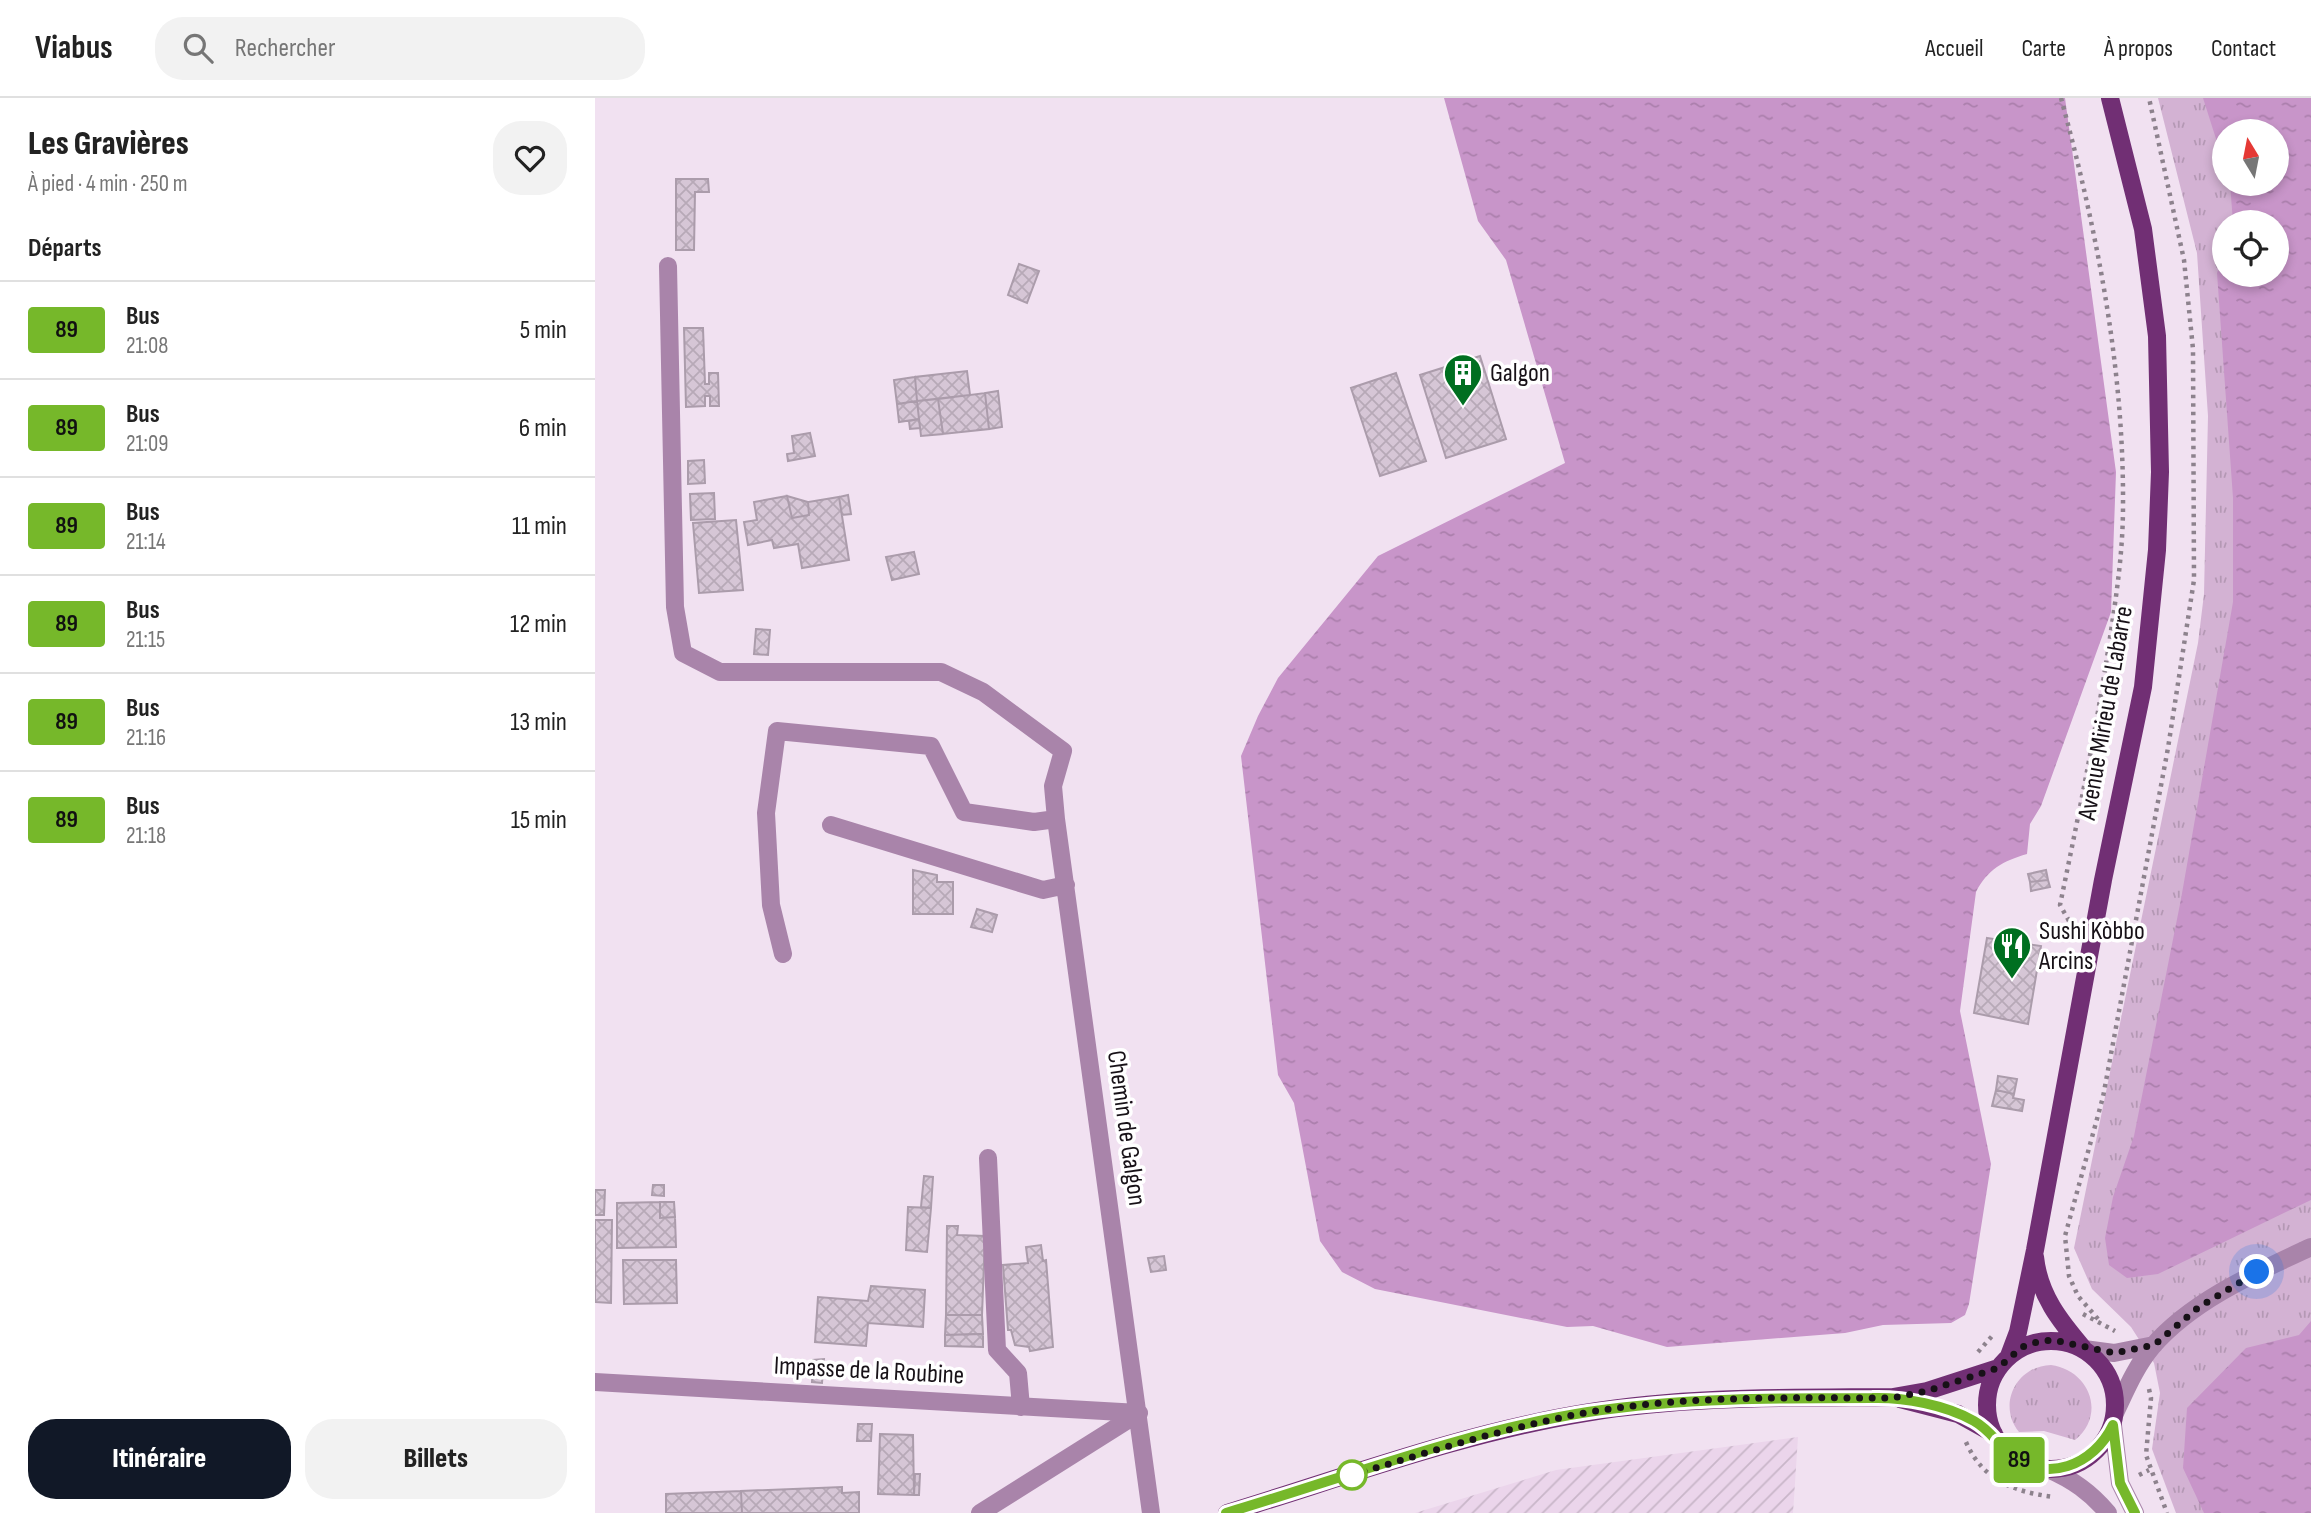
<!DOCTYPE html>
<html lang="fr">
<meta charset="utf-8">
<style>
body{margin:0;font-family:"Sofia Sans Condensed",sans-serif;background:#f2f2f2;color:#222;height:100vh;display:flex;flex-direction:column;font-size:26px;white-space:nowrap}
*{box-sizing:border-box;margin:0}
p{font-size:23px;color:#767676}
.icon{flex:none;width:38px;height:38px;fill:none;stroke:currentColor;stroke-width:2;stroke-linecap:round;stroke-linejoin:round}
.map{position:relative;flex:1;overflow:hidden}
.sheet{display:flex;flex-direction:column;background:#fff;width:595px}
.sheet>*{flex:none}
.badge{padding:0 14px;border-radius:5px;font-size:24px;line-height:46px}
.needle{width:46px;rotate:350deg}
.controls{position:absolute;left:1617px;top:21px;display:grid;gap:14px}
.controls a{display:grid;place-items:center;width:77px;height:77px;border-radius:50%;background:#fff;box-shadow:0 4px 10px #0003;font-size:35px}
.you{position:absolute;width:35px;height:35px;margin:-18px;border:5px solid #fff;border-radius:50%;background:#1a73e8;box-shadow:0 0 0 10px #1a73e833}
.map>.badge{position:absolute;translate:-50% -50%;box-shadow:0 0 0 4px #fff}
h2{padding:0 28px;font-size:26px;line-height:63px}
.round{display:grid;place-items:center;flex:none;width:74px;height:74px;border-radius:28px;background:#f2f2f2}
.summary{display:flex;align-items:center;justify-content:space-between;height:119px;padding:0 28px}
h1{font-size:33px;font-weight:800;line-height:52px}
.primary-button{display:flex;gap:14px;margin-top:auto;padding:14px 28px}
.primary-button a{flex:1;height:80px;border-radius:28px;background:#111827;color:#fff;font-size:28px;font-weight:800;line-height:80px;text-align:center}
.primary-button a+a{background:#f2f2f2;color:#222}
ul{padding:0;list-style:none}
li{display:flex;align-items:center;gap:21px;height:98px;padding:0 28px;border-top:2px solid #e0e0e0}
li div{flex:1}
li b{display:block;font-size:26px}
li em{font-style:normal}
li .badge{min-width:77px;font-weight:700;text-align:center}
header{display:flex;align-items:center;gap:42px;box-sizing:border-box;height:98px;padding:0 35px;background:#fff;border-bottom:2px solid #e0e0e0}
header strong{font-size:33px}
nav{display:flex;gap:38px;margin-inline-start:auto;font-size:24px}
.search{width:490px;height:63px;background:#f2f2f2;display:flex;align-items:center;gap:18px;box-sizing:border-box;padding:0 24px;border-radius:28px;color:#767676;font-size:26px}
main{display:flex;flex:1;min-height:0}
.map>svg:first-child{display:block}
.industrial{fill:url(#industrial-furrows)}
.grass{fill:url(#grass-tufts);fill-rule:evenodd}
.water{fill:url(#water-ripples)}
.building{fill:url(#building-cross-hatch);stroke:#ab9cab;stroke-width:2}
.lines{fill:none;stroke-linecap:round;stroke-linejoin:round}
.path{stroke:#8d828d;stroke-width:4.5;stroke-dasharray:3.5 5;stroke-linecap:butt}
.minor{stroke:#a984aa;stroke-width:18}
.major{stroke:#712f74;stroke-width:18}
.line-casing{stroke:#fff;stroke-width:16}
.line{stroke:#76b82a;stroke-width:10}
.walk{stroke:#171117;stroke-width:7;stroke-dasharray:0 12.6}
.stop-dot{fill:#fff;stroke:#76b82a;stroke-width:3.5}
.labels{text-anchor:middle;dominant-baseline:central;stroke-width:7;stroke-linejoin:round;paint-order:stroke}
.poi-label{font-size:26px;fill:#171117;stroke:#fff;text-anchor:start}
.street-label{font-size:26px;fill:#171117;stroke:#fff}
</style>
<header>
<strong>Viabus</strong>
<div class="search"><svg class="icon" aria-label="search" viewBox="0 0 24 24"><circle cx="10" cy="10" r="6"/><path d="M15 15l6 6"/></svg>Rechercher</div>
<nav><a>Accueil</a><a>Carte</a><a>À propos</a><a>Contact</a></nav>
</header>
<main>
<section class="sheet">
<div class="summary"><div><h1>Les Gravières</h1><p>À pied · 4 min · 250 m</p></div><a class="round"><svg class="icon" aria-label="heart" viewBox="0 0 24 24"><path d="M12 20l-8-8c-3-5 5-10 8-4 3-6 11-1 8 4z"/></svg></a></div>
<h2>Départs</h2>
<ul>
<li><span class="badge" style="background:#76b82a;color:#111">89</span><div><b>Bus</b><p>21:08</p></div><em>5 min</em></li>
<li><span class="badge" style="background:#76b82a;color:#111">89</span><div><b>Bus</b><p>21:09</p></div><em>6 min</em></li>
<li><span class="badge" style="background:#76b82a;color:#111">89</span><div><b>Bus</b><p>21:14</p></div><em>11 min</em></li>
<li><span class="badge" style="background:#76b82a;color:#111">89</span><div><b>Bus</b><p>21:15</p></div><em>12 min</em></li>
<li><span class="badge" style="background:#76b82a;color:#111">89</span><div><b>Bus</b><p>21:16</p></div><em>13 min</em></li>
<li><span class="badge" style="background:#76b82a;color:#111">89</span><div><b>Bus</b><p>21:18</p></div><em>15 min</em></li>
</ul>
<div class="primary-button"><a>Itinéraire</a><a>Billets</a></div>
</section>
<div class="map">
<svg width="1716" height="1415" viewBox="0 0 1716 1415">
<defs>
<pattern id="industrial-furrows" width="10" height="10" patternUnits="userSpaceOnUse" patternTransform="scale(1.75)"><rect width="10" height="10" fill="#ebd5eb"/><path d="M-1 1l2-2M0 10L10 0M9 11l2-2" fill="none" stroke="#c9b6c9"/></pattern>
<pattern id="grass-tufts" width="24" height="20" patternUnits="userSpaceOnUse" patternTransform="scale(1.75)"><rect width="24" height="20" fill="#d3b2d3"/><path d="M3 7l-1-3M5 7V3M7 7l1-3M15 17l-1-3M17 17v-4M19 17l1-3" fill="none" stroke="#b498b4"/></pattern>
<pattern id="water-ripples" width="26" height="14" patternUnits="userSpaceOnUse" patternTransform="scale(1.75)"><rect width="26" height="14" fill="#c895c9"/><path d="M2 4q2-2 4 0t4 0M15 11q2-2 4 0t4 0" fill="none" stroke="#ab7fac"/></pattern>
<pattern id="building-cross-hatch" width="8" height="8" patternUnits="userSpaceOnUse" patternTransform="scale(1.75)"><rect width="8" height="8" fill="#d6c6d6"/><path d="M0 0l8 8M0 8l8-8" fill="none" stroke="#b7a9b7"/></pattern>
</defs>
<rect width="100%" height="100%" fill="#f1e1f1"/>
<!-- industrial -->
<path class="industrial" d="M1203,1339L1198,1415H820L961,1372Z"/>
<!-- grass -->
<path class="grass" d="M1563,0H1716V1415H1581L1557,1351L1565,1295L1559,1265L1536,1229L1497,1191L1479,1150L1603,545L1609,496L1613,318L1602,155ZM1629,33H1682V86H1629ZM1629,124H1682V177H1629Z
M1456,1267C1494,1272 1512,1316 1480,1342L1449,1333L1424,1334C1402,1307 1421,1268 1456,1267Z"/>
<!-- water -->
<path class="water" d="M849,0H1470L1521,374L1516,514L1446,708L1435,726L1432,756C1408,763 1393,771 1381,794L1365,913L1396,1066L1374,1206L1370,1217L1356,1225L1288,1227L1250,1235L1072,1249L998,1228L972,1229L780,1191L747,1174L725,1143L699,1005L683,977L646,658L663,618L683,580L783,458L970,365L911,162L883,123Z
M1608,0H1716V1102L1563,1176L1532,1180L1514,1167L1510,1140L1518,1099L1539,1038L1586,801L1638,504V400L1622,175L1629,156V177H1682V124H1638L1635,86H1682V33H1629V66Z
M1716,1223V1415H1609L1588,1370L1592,1310L1651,1250L1704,1237Z"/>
<!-- building -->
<path class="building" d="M81,81H113L114,94H100L99,152H81Z
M424,166L444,173L432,205L413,197Z
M89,230H108L110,286H114V275H123L124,308H115V298H110V308L91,309Z
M885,258L911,341L851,360L825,277Z
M372,273L375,297L322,303L320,279Z
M801,275L831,363L785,378L756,290Z
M320,279L322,303L302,306L299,282Z
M403,293L407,329L394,331L390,295Z
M390,295L394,331L348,336L343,301Z
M343,301L348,336L326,338L322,303Z
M322,303L324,321L304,324L302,306Z
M324,321L325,330L315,331L314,323Z
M215,335L220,358L193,363L192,356L199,355L197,338Z
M109,362L110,385L93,386V363Z
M119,395L120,421L96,422L95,396Z
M253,397L256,416L247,417L244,399Z
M192,398L197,420L214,417L213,404L244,399L254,462L207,470L203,446L179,450L177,442L153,447L149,424L162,422L159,404Z
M192,398L213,404L214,417L197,420Z
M141,422L148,492L104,495L98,425Z
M319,454L324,476L297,482L291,459Z
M161,531L175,532L173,557L159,556Z
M318,772L342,777V784H358V816H318Z
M1451,772L1453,782L1435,784L1433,776Z
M1453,782L1455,789L1436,793L1435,784Z
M382,811L402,817L397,834L376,829Z
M1392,840L1446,848L1433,926L1379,915Z
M1403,978L1422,981L1419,996L1401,992Z
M1401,992L1419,996L1418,1000L1429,1002L1427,1013L1397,1008Z
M329,1078L338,1079L336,1110L326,1109Z
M58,1087H69V1098L57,1097Z
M0,1092H10L9,1117H0Z
M65,1104H79L80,1119L65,1120Z
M65,1104V1120L80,1119L81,1149L22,1150V1105Z
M313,1109L336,1110L332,1154L311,1152Z
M0,1122H17L16,1205L0,1204Z
M352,1128H363L362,1137L390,1138L387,1217H351Z
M446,1147L448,1163L451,1162L458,1249L435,1253L434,1249L420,1247L416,1232H413L408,1167L433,1165L431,1149Z
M569,1158L571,1172L556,1174L553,1160Z
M28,1162H81L82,1205L29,1206Z
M276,1188L330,1192L328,1229L273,1225L271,1248L220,1244L223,1199L273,1203Z
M351,1217H387L388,1236L350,1237Z
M379,1236H388V1249L350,1248V1237Z
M229,1261L227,1285L217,1284L218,1262Z
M263,1326H277L276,1343H262Z
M285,1336L318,1337L319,1397L283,1396Z
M320,1376H325L324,1397H319Z
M247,1389V1395L264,1394V1415H147L146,1393Z
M146,1393L147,1415H71V1396Z"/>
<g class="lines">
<!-- path -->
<path class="path" d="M1466,0C1502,133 1529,270 1528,408C1528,455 1521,500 1514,546C1501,633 1483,720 1465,807L1478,830
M1488,1216L1520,1233
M1503,1221L1483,1198L1474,1178L1470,1138L1508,999L1573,650L1599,482L1598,251L1589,162L1554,0
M1383,1254L1398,1237
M1554,1291L1556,1300L1551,1357L1572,1415
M1371,1344C1388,1383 1420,1394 1459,1399
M1544,1377L1554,1372"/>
<!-- minor -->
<path class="minor" d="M73,168L80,509L88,555L125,574H346L388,594L468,653L458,688L461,721L556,1415
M236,727L448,792L471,787
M188,856L176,807L171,715L182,633L336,648L369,714L439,724L461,721
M393,1060L402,1252L423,1275L426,1309
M1489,1251L1519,1255L1559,1247
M0,1284L544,1315
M1520,1315C1531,1292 1541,1268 1557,1249C1596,1203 1662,1174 1716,1149
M1518,1327L1525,1385L1540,1415
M1453,1371C1478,1382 1495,1394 1513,1415
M385,1415L544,1315"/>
<!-- major -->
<path class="major" d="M1440,1159C1444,1197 1465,1223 1488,1250
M1392 1307a64 64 0 1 1 128 0a64 64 0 1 1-128 0Z
M1414,1258L1423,1234L1440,1152L1508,782L1548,589L1562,452L1565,374L1562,238L1548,131L1515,0
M1305,1301L1363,1316L1399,1336
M632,1415C750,1379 868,1335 990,1315C1092,1298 1195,1300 1298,1299L1332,1293L1403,1270"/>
</g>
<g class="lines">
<!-- line casing -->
<g class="line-casing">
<path id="line" d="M631,1415C749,1380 871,1333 993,1314C1087,1300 1182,1300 1277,1300C1309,1299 1351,1307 1379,1323C1395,1332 1401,1344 1414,1355C1451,1387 1499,1367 1518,1327L1525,1385L1540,1415"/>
</g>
<!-- line -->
<use href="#line" class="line"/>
<!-- walk -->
<path class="walk" d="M757,1377C834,1354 910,1330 989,1315C1091,1297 1195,1300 1298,1300L1332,1293L1403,1270L1427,1249L1442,1244L1458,1242L1519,1255L1559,1247L1604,1209L1662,1174"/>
</g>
<!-- icons -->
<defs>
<g id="building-pin" transform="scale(2.0125)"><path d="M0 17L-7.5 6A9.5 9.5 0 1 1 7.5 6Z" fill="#006f20" stroke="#fff"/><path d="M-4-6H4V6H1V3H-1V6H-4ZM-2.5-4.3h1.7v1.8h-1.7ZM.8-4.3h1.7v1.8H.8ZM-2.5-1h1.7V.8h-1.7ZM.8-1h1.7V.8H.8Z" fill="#fff"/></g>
<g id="restaurant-pin" transform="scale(2.0125)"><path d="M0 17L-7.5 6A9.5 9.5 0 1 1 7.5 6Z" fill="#006f20" stroke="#fff"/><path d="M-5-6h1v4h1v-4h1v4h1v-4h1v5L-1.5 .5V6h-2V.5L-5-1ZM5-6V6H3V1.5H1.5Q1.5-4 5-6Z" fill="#fff"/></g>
</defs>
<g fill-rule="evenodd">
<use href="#building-pin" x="868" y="275"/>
<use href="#restaurant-pin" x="1417" y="848"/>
</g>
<!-- markers -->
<circle class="stop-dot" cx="757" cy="1377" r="14"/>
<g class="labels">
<!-- poi labels -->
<g class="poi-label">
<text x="895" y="275">Galgon</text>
<text x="1444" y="833">Sushi Kòbbo<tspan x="1444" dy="30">Arcins</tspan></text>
</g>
<!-- street labels -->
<g class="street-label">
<text transform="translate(1511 615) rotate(-80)">Avenue Mirieu de Labarre</text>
<text transform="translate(531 1030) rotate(82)">Chemin de Galgon</text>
<text transform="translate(274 1273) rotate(3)">Impasse de la Roubine</text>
</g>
</g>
</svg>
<div class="controls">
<a><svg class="needle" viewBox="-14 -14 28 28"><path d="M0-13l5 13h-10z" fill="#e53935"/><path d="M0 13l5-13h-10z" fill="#767676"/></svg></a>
<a><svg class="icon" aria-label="locate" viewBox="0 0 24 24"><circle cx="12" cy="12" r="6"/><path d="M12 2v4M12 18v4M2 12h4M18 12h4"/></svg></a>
</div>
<div class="you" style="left:1662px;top:1174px"></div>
<b class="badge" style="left:1424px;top:1362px;background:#76b82a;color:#111">89</b>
</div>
</main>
